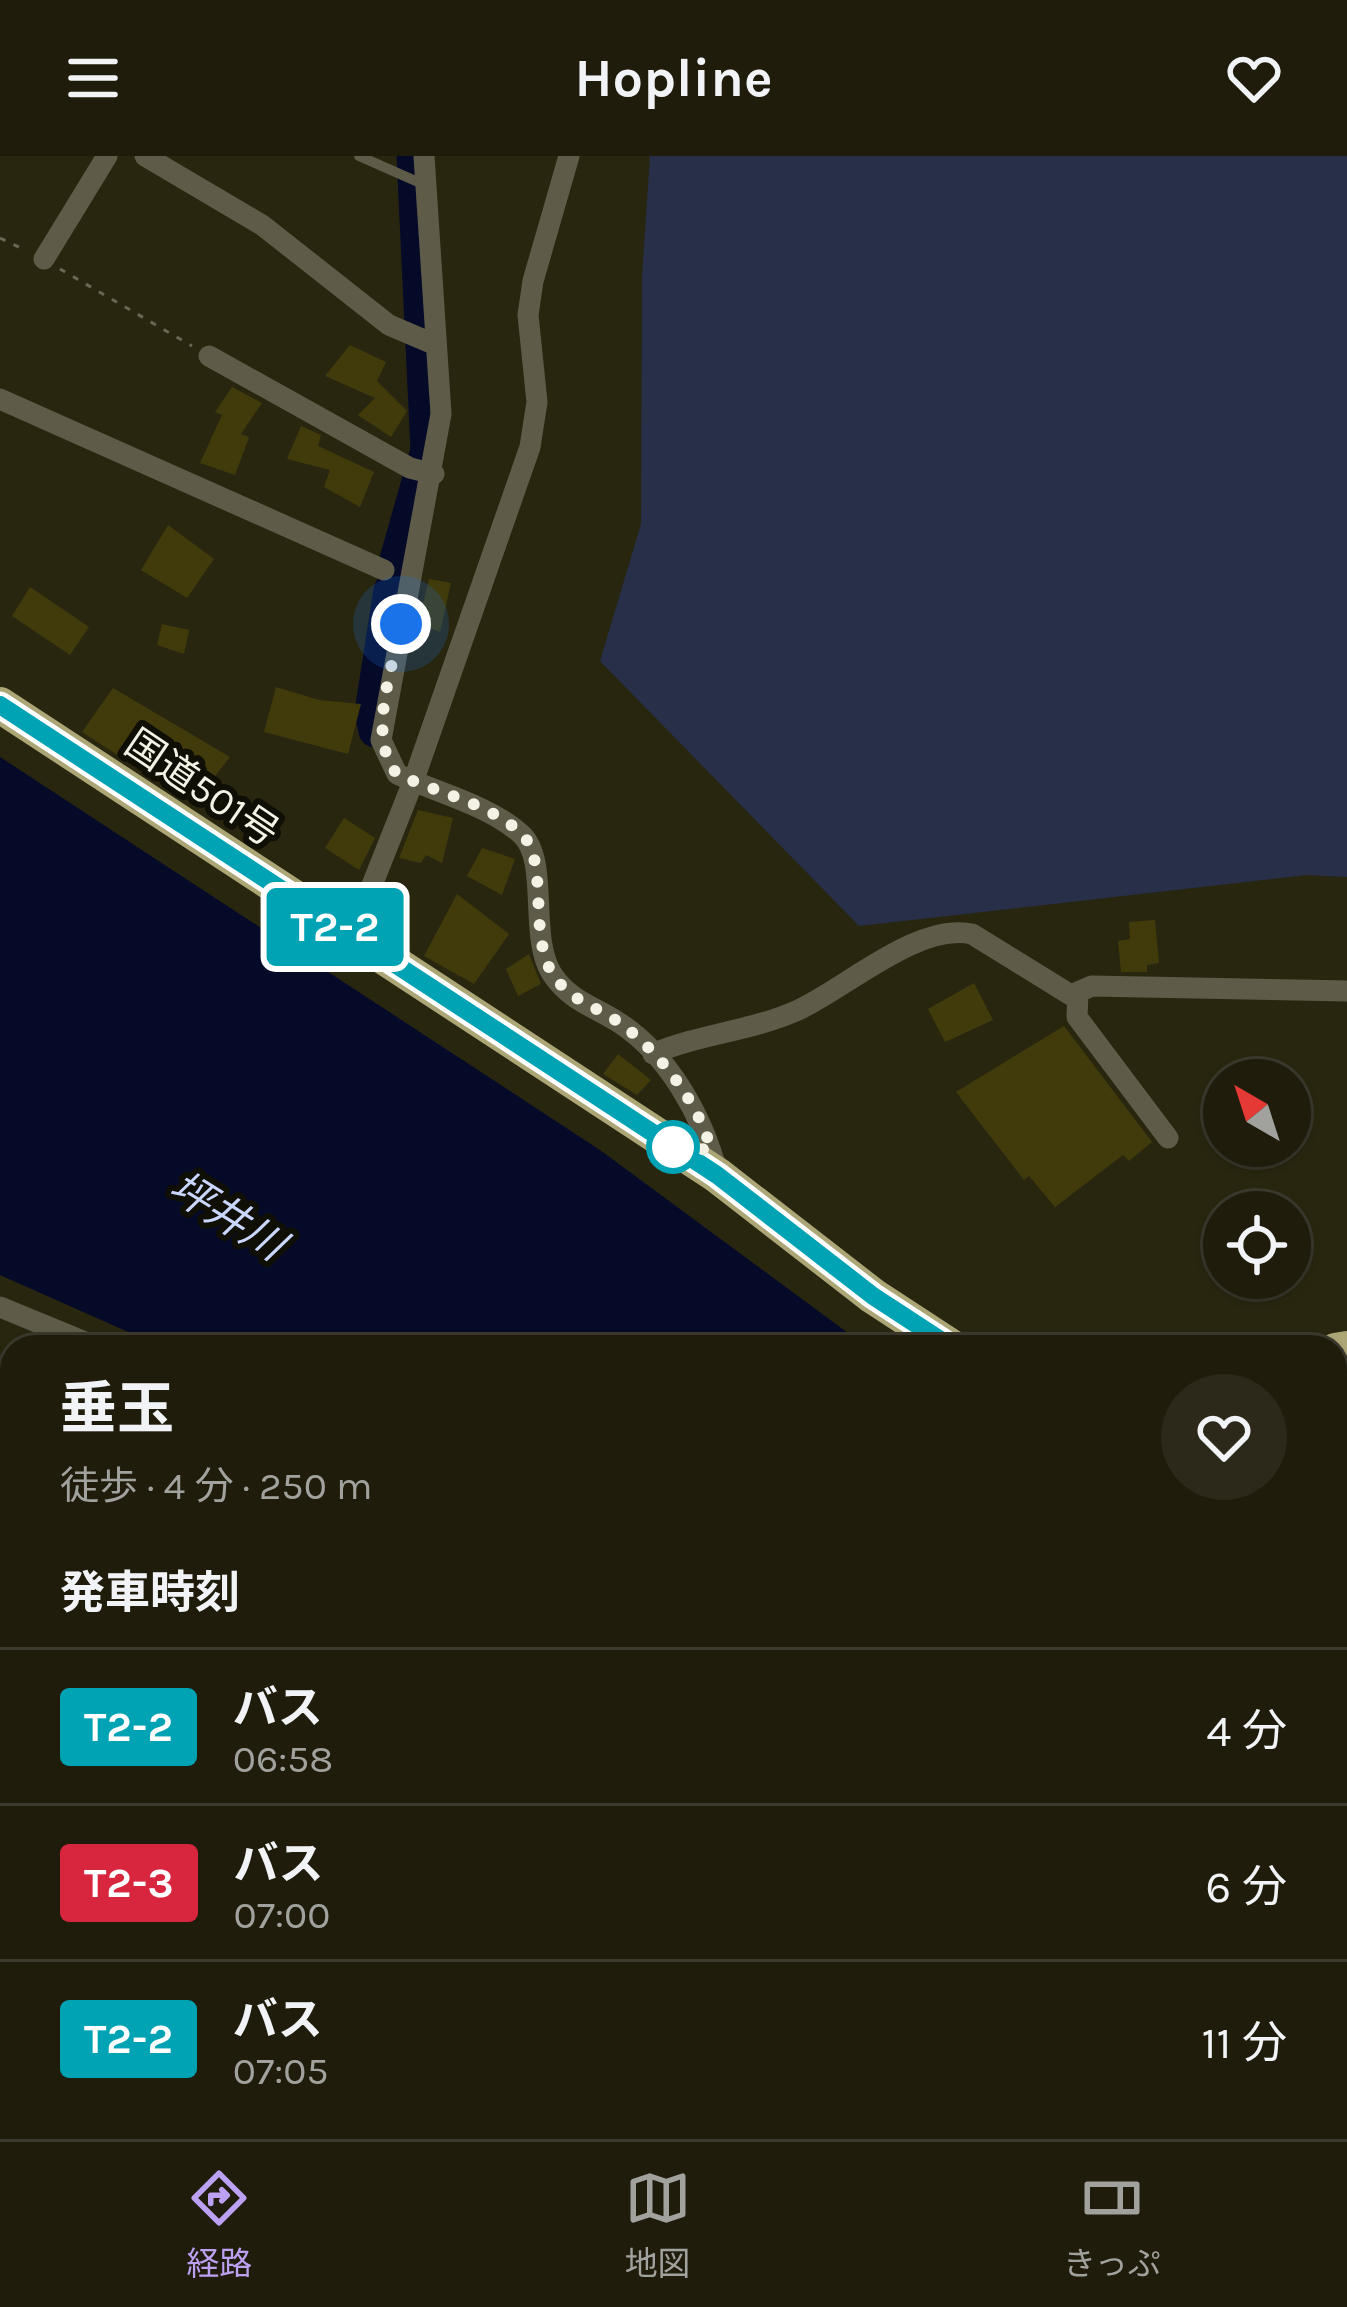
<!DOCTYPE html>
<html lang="ja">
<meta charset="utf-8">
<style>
body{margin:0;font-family:Karla,"Noto Sans JP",sans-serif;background:#2c291a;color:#f1f3f6;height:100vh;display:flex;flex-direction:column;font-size:45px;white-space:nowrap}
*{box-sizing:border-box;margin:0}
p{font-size:39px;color:#a1a19d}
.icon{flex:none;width:66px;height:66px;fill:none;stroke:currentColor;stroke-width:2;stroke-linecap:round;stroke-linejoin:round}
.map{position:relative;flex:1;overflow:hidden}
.panel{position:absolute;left:0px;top:1179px;width:1347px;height:804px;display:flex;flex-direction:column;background:#1f1c0c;border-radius:36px 36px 0 0;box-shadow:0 3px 9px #0004,0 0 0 3px #3c3a2d}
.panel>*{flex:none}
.badge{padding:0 24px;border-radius:9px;font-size:42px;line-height:78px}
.needle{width:78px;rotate:321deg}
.fabs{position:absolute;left:1203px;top:903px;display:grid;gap:24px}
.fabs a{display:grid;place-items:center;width:108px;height:108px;border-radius:50%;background:#1f1c0c;box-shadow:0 3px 9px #0004,0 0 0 3px #3c3a2d;font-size:60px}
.you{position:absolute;width:60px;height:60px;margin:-30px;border:9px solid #fff;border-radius:50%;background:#1a73e8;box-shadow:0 0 0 18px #1a73e833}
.map>.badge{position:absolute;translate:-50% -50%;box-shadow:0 0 0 6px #fff}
h2{padding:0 60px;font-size:45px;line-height:108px}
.round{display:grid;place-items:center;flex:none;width:126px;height:126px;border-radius:63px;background:#2c291a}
.headline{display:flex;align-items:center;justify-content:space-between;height:204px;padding:0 60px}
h1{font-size:57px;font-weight:700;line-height:90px}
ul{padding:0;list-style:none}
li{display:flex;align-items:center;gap:36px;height:156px;padding:0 60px;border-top:3px solid #3c3a2d}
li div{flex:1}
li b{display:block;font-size:45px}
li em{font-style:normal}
li .badge{min-width:132px;font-weight:700;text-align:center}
header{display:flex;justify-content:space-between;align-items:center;height:156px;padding:0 60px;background:#1f1c0c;font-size:54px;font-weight:700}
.menu{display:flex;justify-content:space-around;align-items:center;height:168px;border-top:3px solid #3c3a2d;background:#1f1c0c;font-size:33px;color:#a1a19d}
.menu a{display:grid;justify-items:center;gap:6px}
.menu .active{color:#bca0f2}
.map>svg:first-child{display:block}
.green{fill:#272f49}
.water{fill:#060a29}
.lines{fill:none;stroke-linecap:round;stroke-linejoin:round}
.river{stroke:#060a29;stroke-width:33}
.building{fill:#413b0c}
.path{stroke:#6a6754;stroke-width:3;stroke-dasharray:6 9;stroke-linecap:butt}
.lane{stroke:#5e5c49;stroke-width:10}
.street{stroke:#5e5c49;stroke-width:21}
.highway{stroke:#aca677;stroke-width:36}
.line-casing{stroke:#fff;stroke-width:27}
.line{stroke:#00a3b4;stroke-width:18}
.walk{stroke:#f3f2e4;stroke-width:12;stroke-dasharray:0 21.6}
.stop-dot{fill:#fff;stroke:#00a3b4;stroke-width:6}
.labels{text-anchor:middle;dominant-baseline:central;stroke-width:12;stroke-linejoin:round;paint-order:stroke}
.street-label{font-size:39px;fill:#f3f2e4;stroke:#100f06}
.water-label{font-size:42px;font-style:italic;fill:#c9d6fd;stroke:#100f06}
</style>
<header><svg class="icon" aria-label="menu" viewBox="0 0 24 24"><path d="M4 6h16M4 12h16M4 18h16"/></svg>Hopline<svg class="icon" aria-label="heart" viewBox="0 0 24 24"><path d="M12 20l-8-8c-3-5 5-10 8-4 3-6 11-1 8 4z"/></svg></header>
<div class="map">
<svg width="1347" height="1983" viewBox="0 0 1347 1983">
<rect width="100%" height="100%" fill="#292610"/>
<!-- green -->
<path class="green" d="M650,0H1347V721L1307,719L859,770L600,505L641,368L642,120Z"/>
<!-- water -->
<path class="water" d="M0,601L600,994L867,1191H162L0,1119Z
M1347,1213V1494L1335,1497V1214Z"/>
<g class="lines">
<!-- river -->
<path class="river" d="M393,414L427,294L413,0
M375,575L371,556L390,434"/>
</g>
<!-- building -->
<path class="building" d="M350,189L386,206L377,225L407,255L391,281L358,259L375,242L325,220Z
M232,231L262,247L241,278L249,281L235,319L200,307L222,259L215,256Z
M301,270L321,279L318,290L374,316L360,351L324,331L330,314L287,303Z
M168,369L214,403L187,442L141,414Z
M429,423L451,427L440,476L418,468Z
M30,431L89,471L70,499L12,460Z
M162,468L189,474L184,498L157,489Z
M276,531L319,544L361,548L348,598L264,576Z
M113,532L230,601L193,648L82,576Z
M418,654L453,662L442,707L426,699L421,707L399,702Z
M344,662L375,682L359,714L325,692Z
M482,692L515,703L502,739L467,720Z
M457,738L509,778L474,828L424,800Z
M1155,764L1159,807L1147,809V816H1121L1118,785L1130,783L1129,766Z
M529,798L541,828L518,840L506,813Z
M974,827L993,864L945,886L928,853Z
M1064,870L1152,986L1129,1005L1123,999L1055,1051L1029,1020L1024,1024L956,936Z
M618,898L651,924L637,939L603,918Z"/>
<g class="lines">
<!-- path -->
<path class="path" d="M0,82L25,94
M60,113L192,190
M484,1983L489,1971"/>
<!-- lane -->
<path class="lane" d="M359,0L427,30"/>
<!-- street -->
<path class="street" d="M145,0L262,69L389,169L436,189
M424,0L441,258L381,584L397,618C435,636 489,649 521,678C550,704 528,780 552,818C570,845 593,850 618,866C668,898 703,961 717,1016
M44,103L107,0
M209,200L410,312L434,318
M0,243L384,414
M351,782L413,626L530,291L537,246L528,159L533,125L569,0
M653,898C699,878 751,875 796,855C844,834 917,766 972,778L1074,841
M1168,982L1077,861L1078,836L1092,830L1347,835
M0,1151L97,1191
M1335,1517L1347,1514
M0,1723L12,1690
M1335,1936L1347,1931
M810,1972L838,1983
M1042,1983L1047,1971
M1205,1983L1240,1971"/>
<!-- highway -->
<path class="highway" d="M0,549L717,1019L873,1140L951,1191
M1335,1195L1347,1193"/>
</g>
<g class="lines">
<!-- line casing -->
<g class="line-casing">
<path id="line" d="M0,549L717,1019L873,1140L951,1191"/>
</g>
<!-- line -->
<use href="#line" class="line"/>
<!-- walk -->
<path class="walk" d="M401,468C393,512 366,581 397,618C435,636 491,648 522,678C550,707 527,781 554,820C572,846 597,850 621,868C659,895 700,949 711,994L673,991"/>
</g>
<!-- markers -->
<circle class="stop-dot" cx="673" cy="991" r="24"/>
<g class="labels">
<!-- street labels -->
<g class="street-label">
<text transform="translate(202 632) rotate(34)">国道501号</text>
</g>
<!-- water labels -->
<g class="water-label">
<text transform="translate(227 1060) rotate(32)">坪井川</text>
</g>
</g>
</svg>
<div class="fabs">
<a><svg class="needle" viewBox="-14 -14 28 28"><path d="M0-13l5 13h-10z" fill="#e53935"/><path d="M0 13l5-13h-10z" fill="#a1a19d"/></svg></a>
<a><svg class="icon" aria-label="locate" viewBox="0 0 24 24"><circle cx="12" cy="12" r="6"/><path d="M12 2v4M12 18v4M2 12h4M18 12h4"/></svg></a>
</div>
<div class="you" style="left:401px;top:468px"></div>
<b class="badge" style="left:335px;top:771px;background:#00a3b4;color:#fff">T2-2</b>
<section class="panel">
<div class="headline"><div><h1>垂玉</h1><p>徒歩 · 4 分 · 250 m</p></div><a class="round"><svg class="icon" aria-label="heart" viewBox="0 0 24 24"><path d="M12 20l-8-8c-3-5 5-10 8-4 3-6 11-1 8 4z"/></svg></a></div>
<h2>発車時刻</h2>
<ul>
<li><span class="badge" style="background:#00a3b4;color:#fff">T2-2</span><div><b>バス</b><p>06:58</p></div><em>4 分</em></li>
<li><span class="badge" style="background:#d7263d;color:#fff">T2-3</span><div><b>バス</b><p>07:00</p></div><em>6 分</em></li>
<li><span class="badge" style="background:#00a3b4;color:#fff">T2-2</span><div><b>バス</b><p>07:05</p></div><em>11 分</em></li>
</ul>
</section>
</div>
<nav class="menu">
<a class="active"><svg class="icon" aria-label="directions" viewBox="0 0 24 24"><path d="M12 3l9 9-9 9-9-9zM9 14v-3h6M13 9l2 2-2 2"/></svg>経路</a>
<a><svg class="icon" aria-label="map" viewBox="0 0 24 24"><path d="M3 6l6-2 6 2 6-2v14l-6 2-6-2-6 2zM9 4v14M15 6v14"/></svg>地図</a>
<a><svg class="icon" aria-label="tickets" viewBox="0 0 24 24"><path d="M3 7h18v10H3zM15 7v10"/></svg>きっぷ</a>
</nav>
